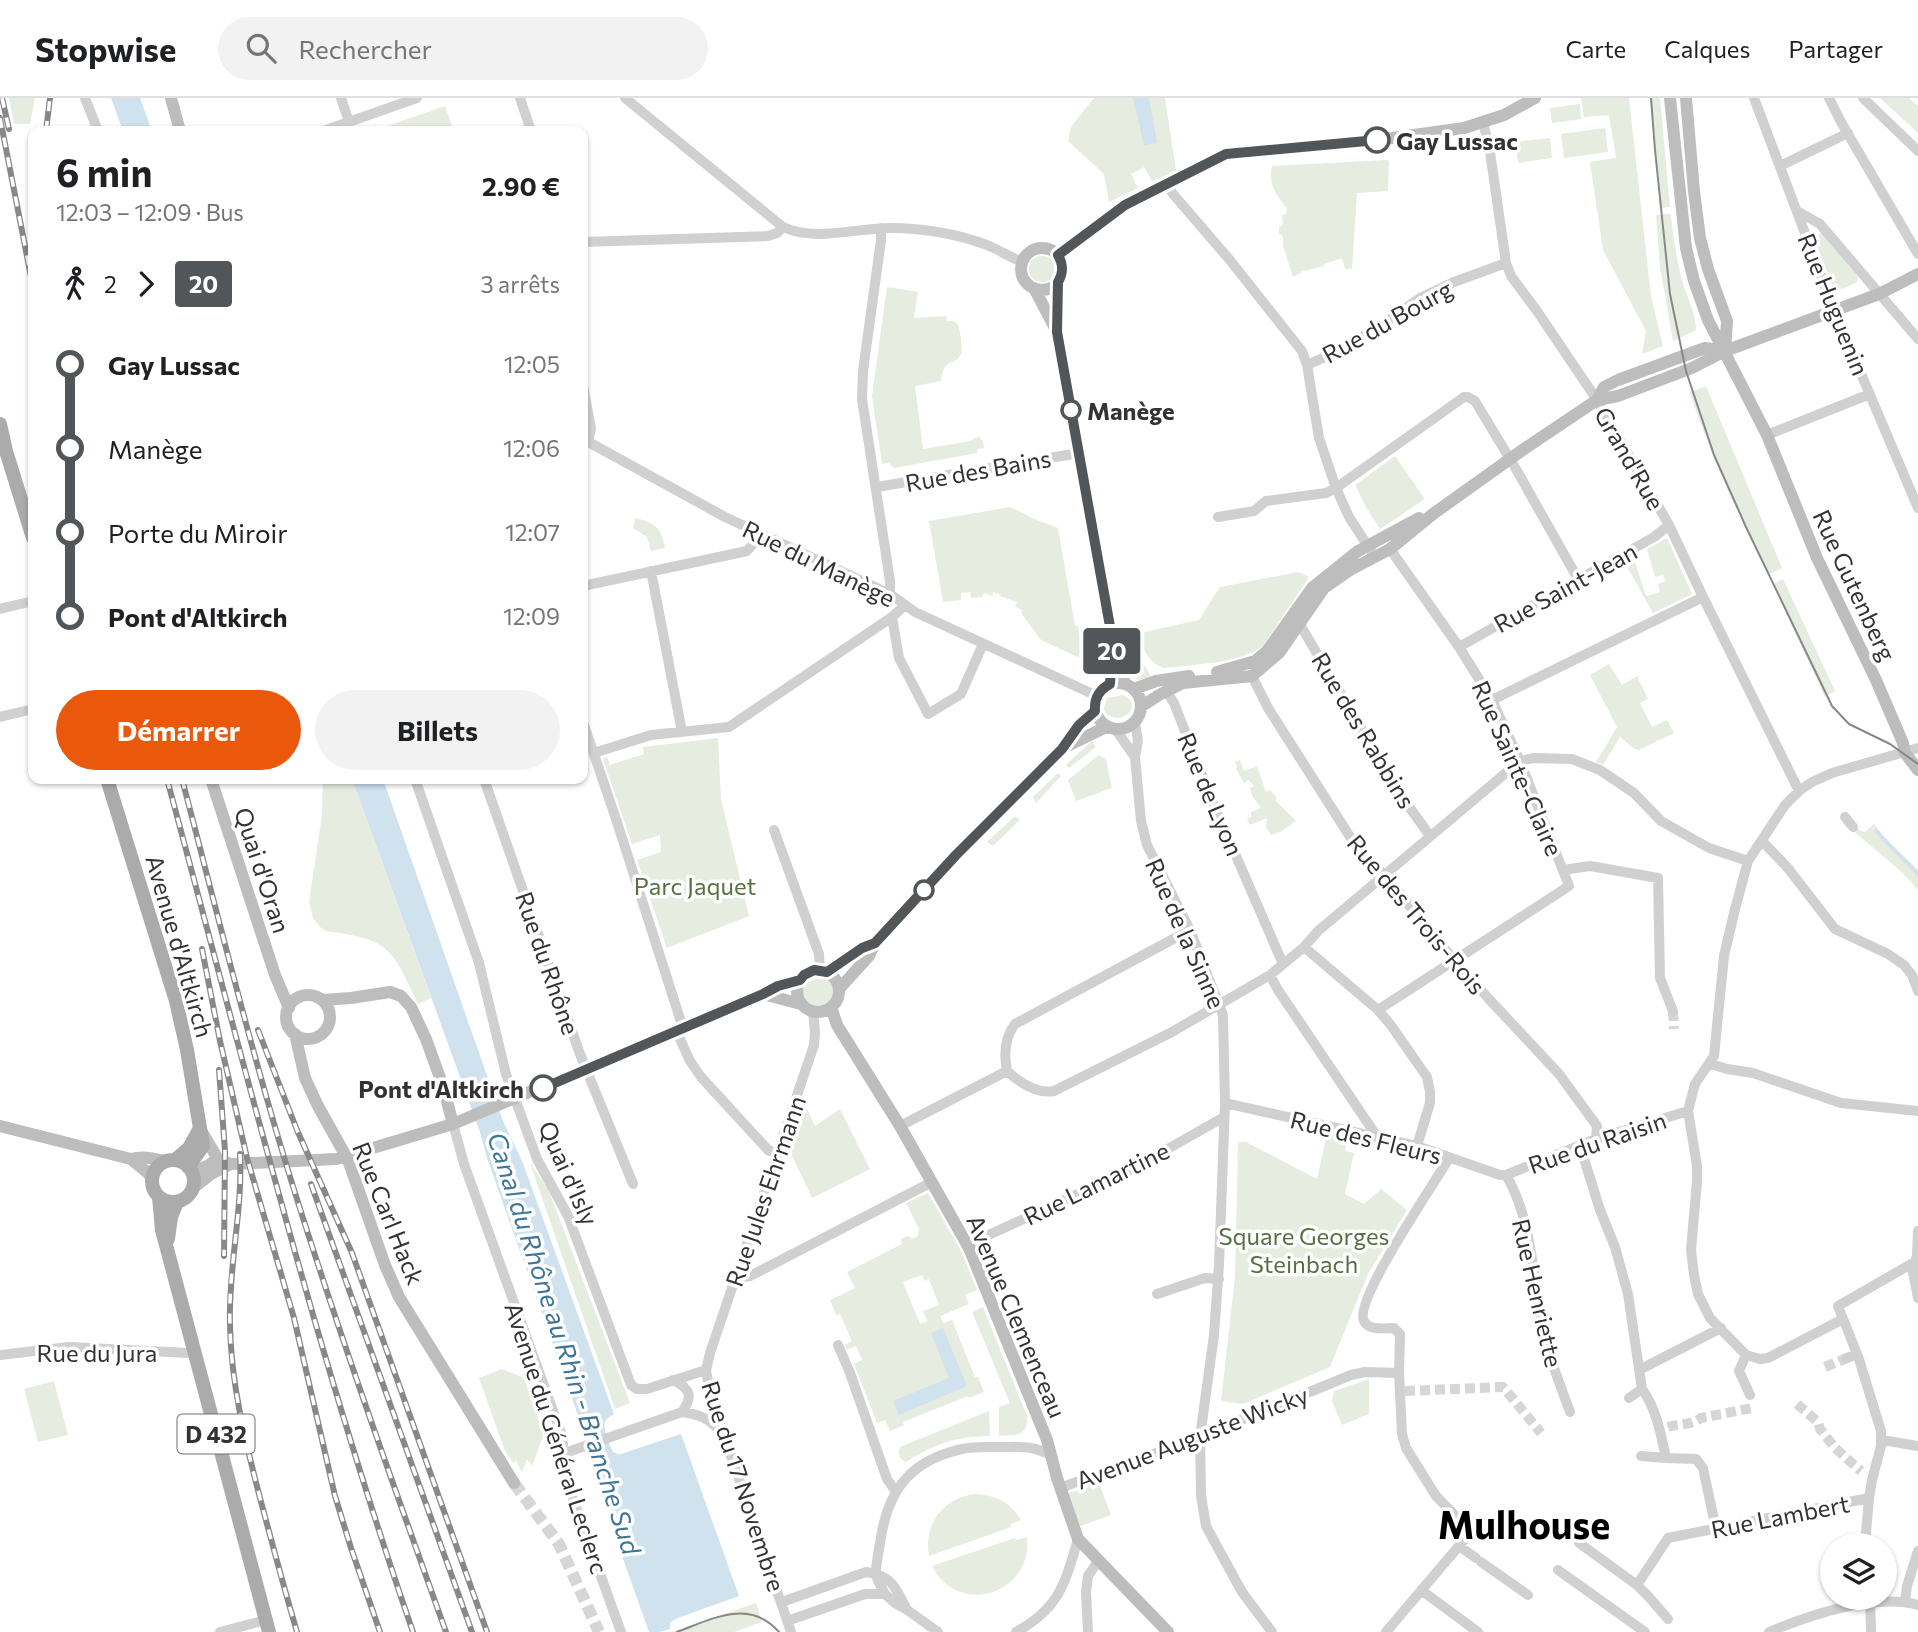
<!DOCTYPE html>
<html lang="fr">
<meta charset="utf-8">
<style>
body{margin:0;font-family:Commissioner,sans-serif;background:#f2f2f2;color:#202124;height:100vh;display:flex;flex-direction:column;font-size:26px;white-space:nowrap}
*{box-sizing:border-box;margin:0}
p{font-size:23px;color:#757577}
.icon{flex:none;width:38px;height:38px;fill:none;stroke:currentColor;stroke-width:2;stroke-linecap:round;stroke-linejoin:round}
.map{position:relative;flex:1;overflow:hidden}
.drawer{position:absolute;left:28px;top:28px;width:560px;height:658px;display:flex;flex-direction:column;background:#fff;border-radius:14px;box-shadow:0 2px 5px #0004}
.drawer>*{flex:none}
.badge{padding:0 14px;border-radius:5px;font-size:24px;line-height:46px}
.tools{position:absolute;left:1820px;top:1435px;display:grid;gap:14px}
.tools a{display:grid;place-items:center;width:77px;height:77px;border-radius:50%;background:#fff;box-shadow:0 2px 5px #0004;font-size:35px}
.map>.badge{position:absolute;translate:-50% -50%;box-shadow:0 0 0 4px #fff}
.legs{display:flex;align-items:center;gap:10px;height:77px;padding:0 28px;font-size:23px}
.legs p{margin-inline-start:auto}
.headline{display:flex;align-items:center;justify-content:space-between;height:119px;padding:0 28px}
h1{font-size:38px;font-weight:700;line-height:52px}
.button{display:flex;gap:14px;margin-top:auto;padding:14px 28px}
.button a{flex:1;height:80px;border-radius:42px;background:#ea580c;color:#fff;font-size:28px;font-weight:700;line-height:80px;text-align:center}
.button a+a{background:#f2f2f2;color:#202124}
ul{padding:0 28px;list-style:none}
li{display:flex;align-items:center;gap:24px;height:84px;font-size:26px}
li i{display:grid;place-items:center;width:10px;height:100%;margin:0 9px;background:currentColor}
li i::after{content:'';width:18px;height:18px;margin:-9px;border:5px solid;border-radius:50%;background:#fff}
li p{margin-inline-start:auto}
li:first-child i{background:linear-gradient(#0000 50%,currentColor 0)}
li:last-child i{background:linear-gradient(currentColor 50%,#0000 0)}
header{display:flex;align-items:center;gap:42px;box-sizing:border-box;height:98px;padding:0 35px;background:#fff;border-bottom:2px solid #e0e0e0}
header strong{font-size:33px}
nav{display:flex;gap:38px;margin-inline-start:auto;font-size:24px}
.search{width:490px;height:63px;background:#f2f2f2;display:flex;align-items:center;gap:18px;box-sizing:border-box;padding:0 24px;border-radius:38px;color:#757577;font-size:26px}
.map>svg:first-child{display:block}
.green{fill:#e6ecdf;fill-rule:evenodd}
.water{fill:#cfe2ee}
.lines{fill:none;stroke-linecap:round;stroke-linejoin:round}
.stream{stroke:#cfe2ee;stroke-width:3.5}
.street-tunnel{stroke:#d6d6d6;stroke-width:10;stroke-dasharray:10 5;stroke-linecap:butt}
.secondary-tunnel{stroke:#d6d6d6;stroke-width:12;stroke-dasharray:12 6;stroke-linecap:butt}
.street{stroke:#d0d0d0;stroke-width:10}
.secondary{stroke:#bdbdbd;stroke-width:12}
.primary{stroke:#ababab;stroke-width:14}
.tram{stroke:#888;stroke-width:2}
.rail-casing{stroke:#888;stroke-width:6}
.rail{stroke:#fff;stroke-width:3.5;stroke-dasharray:10;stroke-linecap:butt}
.line-1-casing{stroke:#fff;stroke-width:16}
.line-1{stroke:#535658;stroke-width:10}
.stop-1-dot{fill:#fff;stroke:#535658;stroke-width:3.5}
.labels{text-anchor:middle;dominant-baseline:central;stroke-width:7;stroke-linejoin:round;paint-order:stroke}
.shield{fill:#fff;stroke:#707070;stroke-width:2}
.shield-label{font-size:23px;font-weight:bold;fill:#333}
.stop-label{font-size:24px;font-weight:bold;fill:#333;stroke:#fff;text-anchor:start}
.street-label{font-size:24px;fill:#333;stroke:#fff}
.park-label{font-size:24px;fill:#56703f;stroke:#fff}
.water-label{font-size:26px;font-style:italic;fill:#3f7597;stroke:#fff}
.town-label{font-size:38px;font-weight:bold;fill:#000;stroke:#fff}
</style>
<header>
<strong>Stopwise</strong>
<div class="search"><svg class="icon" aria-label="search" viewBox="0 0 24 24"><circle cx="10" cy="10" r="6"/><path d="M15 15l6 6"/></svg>Rechercher</div>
<nav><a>Carte</a><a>Calques</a><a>Partager</a></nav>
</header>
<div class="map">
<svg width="1918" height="1534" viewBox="0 0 1918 1534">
<rect width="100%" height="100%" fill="#fff"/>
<!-- green -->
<path class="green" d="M9,0H35L30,26H14Z
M1094,0H1165L1176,73L1152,83L1144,69L1131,76L1138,90L1109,104L1104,76L1068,43L1071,29Z
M1581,0H1629L1651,198L1663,248L1642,256L1646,233L1603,152L1590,64L1616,60L1609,17L1584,19Z
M1650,0H1660L1670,109L1660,110Z
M1880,0H1909L1918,8V35Z
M1580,6L1581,21L1552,25L1550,10Z
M445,8L453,31L443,33H373Z
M1605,30L1608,54L1564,60L1561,36Z
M1550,40L1552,60L1518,65L1515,44Z
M1387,62L1389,63L1388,93L1357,95L1352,171H1345L1342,160L1324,166V168L1305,173V172L1301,173V175L1293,179L1283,148V139L1279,135V130L1283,126L1282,117L1286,116L1287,111C1276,96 1268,87 1272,68Z
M1671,116C1673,141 1677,165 1684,189C1689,203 1696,217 1696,232L1673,243L1660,169L1656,117Z
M1822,134L1858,179L1857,184L1842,191L1833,189L1814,140Z
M1029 171a13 13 0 1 1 26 0a13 13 0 1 1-26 0Z
M887,189L918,194L914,220L946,218L947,223H953C955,224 957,225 958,227C960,230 963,253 961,256C955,269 944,258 941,283L915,288L923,351L971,343L974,340L979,339L983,343L984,350L977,351V355L894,370L889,365L882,366L872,298Z
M1706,288L1782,470L1768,477C1740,417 1710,358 1690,294Z
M1395,358L1425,401L1380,431L1366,409L1355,387Z
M1010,409L1029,418V419L1058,430L1075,528H1078L1083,558L1080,560L1041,542L1021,515L1022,512L1015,509L1017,504L1000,498L1001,497L994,494L992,498L984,495L982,499L971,500L970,494L961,495V502L943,504L929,423Z
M635,420C655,425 661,429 665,450L651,453L647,439L633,430Z
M1667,440L1692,496L1653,515L1624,463L1633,458L1646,498L1660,494L1658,486L1665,483L1663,477L1655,479L1647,451Z
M1298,474L1309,479L1263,548C1239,566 1194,566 1164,570C1147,563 1143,552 1140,535L1199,522L1220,489Z
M1783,481L1835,593L1825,599L1773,486Z
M1128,542H1134L1140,560L1139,562L1126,564L1123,550Z
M1609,566L1622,587L1637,578L1648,601L1640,605L1652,629L1667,622L1674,635L1639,652L1635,651L1620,639L1603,667L1596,664L1617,629L1590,577Z
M1145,568L1151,579L1138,582L1131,578L1128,572Z
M1123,597C1148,609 1114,633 1104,611L1107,600Z
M718,640L721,701L749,818L667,850L637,762L661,754L660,737L632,746L603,661L607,659L610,667L644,656L643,649Z
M1092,643L1096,649L1069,670L1066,667Z
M1099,657L1106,661L1112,690L1076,703L1068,682Z
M1240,662L1244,673L1257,668L1266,694L1270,692L1277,700L1275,702L1296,723L1282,733L1271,737L1266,729L1267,720L1250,727L1247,721L1251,719V714L1261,710L1253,699L1250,690L1254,688L1249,682L1244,685L1236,671L1237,669L1235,664Z
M1058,675L1061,678L1036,705L1033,699Z
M323,681H352L431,900L418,906C391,849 391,842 326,833L321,830L313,820L309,804L322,717Z
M1015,718L1020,722L993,748L987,744Z
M1874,726L1885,740L1918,772V792L1904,776L1851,731L1856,728L1859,732L1865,734Z
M797 893a21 21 0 1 1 42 0a21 21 0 1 1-42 0Z
M804,1004L815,1028L840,1011L870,1071L812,1100L789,1051Z
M1327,1036L1347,1040L1345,1053L1354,1055L1345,1096L1364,1106L1381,1091L1407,1112L1368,1176L1330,1269L1243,1306L1221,1303L1235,1179L1238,1044H1246L1317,1081Z
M530,1065L548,1091L630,1305L615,1311Z
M928,1095L961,1153L977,1192L965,1197L969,1206L940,1218L943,1225L952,1222L975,1279H978L984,1294L969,1300L968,1298L903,1324L904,1327L890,1333L885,1322L877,1325L854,1266L862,1262L856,1248L847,1252L845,1247L852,1243L840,1216L836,1217L830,1202L855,1190L847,1174L902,1146L901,1141L908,1138L913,1141L918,1138L919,1131L906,1105ZM922,1177L925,1183L929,1181L939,1207L923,1213L927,1223L920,1226L903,1184Z
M983,1209L1027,1318C1029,1339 1015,1337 999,1338V1309L1010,1305L972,1214Z
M502,1271L524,1280L543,1334V1338L532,1368L527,1361L522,1374L516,1363L513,1365L505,1353L479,1280Z
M1369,1281V1316L1342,1327L1332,1303L1334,1293Z
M54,1283L68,1337L38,1344L24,1291Z
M989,1313L990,1338C954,1339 936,1345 906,1364C900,1362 897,1355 900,1349Z
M1099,1385L1111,1417L1078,1429L1066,1396Z
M976,1396C996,1397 1011,1405 1021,1422L1011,1426V1429L929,1458C923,1426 944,1399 976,1396Z
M1027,1439C1033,1496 959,1520 932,1468L1015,1440L1016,1442Z
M756,1505L762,1524L734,1534H672Z"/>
<!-- water -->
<path class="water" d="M111,0H140L152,33H123Z
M1133,0H1149L1157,45L1144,47Z
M352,681H383L503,1023L522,1063L614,1316C611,1318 607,1320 605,1323C602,1328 610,1352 615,1355C617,1356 619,1356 621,1356L681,1336L739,1498L675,1521L670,1525V1531L659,1534H649L615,1438L614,1419L487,1060L480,1034Z
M943,1230L967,1288L899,1317L893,1303L949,1280L931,1235Z"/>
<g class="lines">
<!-- stream -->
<path class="stream" d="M1876,733L1918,776"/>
<!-- street-tunnel -->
<path class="street-tunnel" d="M1673,913L1674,931
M1825,1269L1847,1260
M1405,1293L1503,1289L1541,1335
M1797,1306L1818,1324L1820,1331L1835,1350L1861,1373
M1668,1329C1680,1325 1690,1328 1701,1320L1752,1310"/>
<!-- secondary-tunnel -->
<path class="secondary-tunnel" d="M514,1385L559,1446L599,1534"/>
<!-- street -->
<path class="street" d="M85,0L98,33
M341,0L349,24
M520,0L531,33
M625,0L783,129C818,145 860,128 897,130C926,131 960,137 987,147C999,152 1010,159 1022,164
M1754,0L1834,212L1918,410
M1829,0L1841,24L1918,156
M1863,0L1918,53
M1483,25L1489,47L1506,165L1511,178L1537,213L1597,302L1669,427L1703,499L1799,693
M323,33L417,0
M1780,68L1848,35
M1166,84L1173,96L1229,161L1302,253L1307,267L1319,340L1336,390L1349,419L1375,459
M1797,113L1820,126L1918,241
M881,130V142L863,273L862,301L890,483V496
M583,144L768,138L777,135L783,129
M1307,267L1325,259L1373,233L1420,200L1454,184L1506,165
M583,287L591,331L588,344
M1767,337L1870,296
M583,341L725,419L890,496L915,514L1097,598
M877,389L1079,355
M1218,419L1254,413L1266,403L1326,395L1336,390L1464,299H1468L1475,303L1516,371L1578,481
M651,473L682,634
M583,488L747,453L755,444L759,435
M0,511L33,503
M892,519L899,560L928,616L961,596L983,546
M1299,525L1402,699L1430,738
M1459,549L1654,439L1669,427
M1252,578L1268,610L1354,745L1396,790L1428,832L1488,900L1559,976L1597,1028L1596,1041
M1166,593L1174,605L1213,705L1283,866
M1492,602L1703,499
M0,619L33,611
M583,624L616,721L683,930
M1135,625L1138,643L1135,659L1141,723L1147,747L1190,832L1223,917L1225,1005L1219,1167L1214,1237L1200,1339L1201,1397L1206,1428L1242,1494L1272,1534
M1116,632L1135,659
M594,655L651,637L729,629L892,519L905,507
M415,681L479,865L506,976L537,1061L568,1118L631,1287L637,1291H647L706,1272
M484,681L580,956L633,1086
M1845,719L1853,729
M774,732L819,856L820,872
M1762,743L1787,769L1835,831L1888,856L1904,867L1912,877L1918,893
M1563,772L1590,768L1658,780L1660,880L1673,913
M1304,849L1378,912L1390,926L1427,979L1430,994V1005L1417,1048
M1270,877L1278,892L1378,1040
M1378,912L1569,788L1520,663L1492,602L1459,549L1390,451
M676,932L690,963L701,979L768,1052L778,1056
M1708,967H1714L1727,971L1753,975L1841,1005L1918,1013
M1007,973C1020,985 1036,996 1054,993L1172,934L1270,877L1304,849L1318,833L1520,663L1533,660L1572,661L1600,672L1634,695L1661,723L1709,750L1748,763
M1007,973C1004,957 1004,940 1015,926L1190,832
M1225,1005L1417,1048L1500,1077H1506L1596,1041L1688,1013
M453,1026L464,1066L561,1335L563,1345V1373L621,1534
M900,1028L1007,973
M1580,1048L1600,1112L1615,1149L1628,1196L1642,1291C1656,1310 1661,1336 1666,1360L1696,1361L1703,1370L1716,1431
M1506,1077C1531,1119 1533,1175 1541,1222C1547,1254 1559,1284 1570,1314
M1918,1133L1917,1157L1913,1174L1918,1200
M969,1150L980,1141L1136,1069L1224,1019
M736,1180L750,1178L932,1084
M1157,1196L1205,1180L1219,1181
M1843,1221L1768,1260L1760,1261L1746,1257L1710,1220L1698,1196L1694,1177L1691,1152L1697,1083V1068L1688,1013L1695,986L1714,958L1724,858L1735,811L1748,763L1785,707L1799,693L1812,684L1832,675L1918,650
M838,1247L850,1275L887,1381L896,1394
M0,1257L69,1249L189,1255L194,1254
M1746,1257L1739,1273L1750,1297
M1847,1260L1857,1256
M1639,1272L1721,1230
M1399,1275L1402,1336L1406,1350L1436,1398L1471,1434
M673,1282C691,1291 693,1298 682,1314
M1629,1300L1642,1291
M1882,1342L1918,1348
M562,1356L682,1314C698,1316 708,1320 719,1332
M1641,1358L1666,1360
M1060,1390L1200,1339L1351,1277L1365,1274L1399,1275L1400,1236L1394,1230C1384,1230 1369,1233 1364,1223C1353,1203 1435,1085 1449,1060
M1579,1445L1637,1487L1648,1498L1668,1521
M1865,1447L1869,1400L1872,1382L1881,1348V1333L1859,1261L1838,1208L1918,1162
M1459,1448L1476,1460
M1481,1464L1528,1497
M1558,1472L1645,1534
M1637,1487L1668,1440L1869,1400
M1421,1492L1478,1534
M885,1496C882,1490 877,1483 876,1476C875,1470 880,1447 881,1439C889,1390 912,1362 962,1351C974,1348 987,1349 999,1349C1021,1349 1031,1347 1051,1357
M1870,1500L1871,1534
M782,1504L866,1474C891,1477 896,1490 906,1510
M1905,1504L1907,1488L1918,1453
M787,1523L865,1496H885L895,1505L906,1511L938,1534
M220,1534L266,1522
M791,1534L710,1296L706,1272L710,1255L814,947L815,934L813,913
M1016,1534C1060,1510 1065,1485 1078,1441
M1088,1534L1086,1494L1088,1478L1098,1463
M1386,1534L1475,1429
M1769,1534C1810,1517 1874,1495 1918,1507"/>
<!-- secondary -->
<path class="secondary" d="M171,0L180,33
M1670,0L1686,150L1694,183L1708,222L1767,337L1817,460L1876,582L1903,645L1905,655L1918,672
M1686,0L1694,93L1700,140L1708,171L1727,223L1725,253
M1021 171a21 21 0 1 1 42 0a21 21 0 1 1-42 0Z
M1057,157L1125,107L1226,56L1378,42L1464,30L1504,17L1535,0
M1058,184L1057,235L1113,545L1125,586
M1034,190L1057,234
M1597,302L1604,289L1618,282L1705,250L1725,253
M1217,574L1255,563L1267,553L1312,490L1358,453L1419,420
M1095 608a23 23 0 1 1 46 0a23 23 0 1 1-46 0Z
M1110,586L1112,552
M1134,591L1156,583L1189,578
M1142,608L1159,597L1183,585L1252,578L1279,555L1324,490L1350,472L1390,451L1433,416L1524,351L1597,302L1618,298L1692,270L1725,253L1879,196L1918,176
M1065,649L1106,629
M211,681L275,877L289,910
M797 893a21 21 0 1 1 42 0a21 21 0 1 1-42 0Z
M827,874L862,850L875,845
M839,891L869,858L875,845L956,757L1062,651L1079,627L1095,613
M763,896L801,906
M286 919a22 22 0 1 1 44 0a22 22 0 1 1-44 0Z
M322,902L351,900L390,894L401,898L411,909L426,941L443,988L453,1026
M831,909L837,927L900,1028L969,1150L1047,1342L1057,1380L1078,1441L1168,1534
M295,936L305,980L318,1008L348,1062L385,1167L399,1199L514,1385
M0,1028L131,1061C146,1057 154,1062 169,1063
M202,1034L218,1061L231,1066
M131,1061L148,1075L152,1081
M191,1074L207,1068L218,1061
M192,1091L211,1076L231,1066L336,1061L453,1026L763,896L778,888L800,882"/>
<!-- primary -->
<path class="primary" d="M0,326L6,353L33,440
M107,681L176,903L187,952L203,1048L188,1069
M175,1062L189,1050L200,1030
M152 1083a21 21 0 1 1 42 0a21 21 0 1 1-42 0Z
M159,1099L162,1132L269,1534
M168,1141L171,1119L177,1104"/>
<!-- tram -->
<path class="tram" d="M1651,0L1655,52L1670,196L1686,273L1714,357L1746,429L1832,608L1849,626L1890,646L1918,666
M677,1534C712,1521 749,1500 779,1534"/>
<!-- rail casing -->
<g class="rail-casing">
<path id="rail" d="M2,0L9,31
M0,20L33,189
M46,33L50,0
M167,681C244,966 316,1254 413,1534
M182,681C216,810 248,941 287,1069C335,1225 391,1380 446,1534
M202,851L220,943L247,1060L294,1220L335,1398L351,1450L380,1534
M258,932L297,1032L352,1155L487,1534
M219,972L225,1053L224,1158
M240,1056C243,1113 228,1169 230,1227C231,1286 245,1342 260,1400C272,1445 284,1490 297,1534
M311,1086L472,1534"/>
</g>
<!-- rail -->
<use href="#rail" class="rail"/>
</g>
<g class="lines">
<!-- line-1 casing -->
<g class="line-1-casing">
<path id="line-1" d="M543,990L763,896L778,888L800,882L804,877L814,872L827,874L862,850L875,845L956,757L1062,651L1079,627L1095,613C1094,600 1099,592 1110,586L1113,545L1057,234L1058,184C1064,174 1063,166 1058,157L1125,107L1226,56L1377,42"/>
</g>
<!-- line-1 -->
<use href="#line-1" class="line-1"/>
</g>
<!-- markers -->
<g class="stop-1-dot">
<circle cx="1377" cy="42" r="12"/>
<circle cx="1071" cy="312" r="9"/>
<circle cx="924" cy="792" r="9"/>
<circle cx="543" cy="990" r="12"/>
</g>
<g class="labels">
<!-- shield labels -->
<rect class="shield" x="177.5" y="1316.5" width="77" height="39" rx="5"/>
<g class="shield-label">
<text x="216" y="1336">D 432</text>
</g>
<!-- stop labels -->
<g class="stop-label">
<text x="1396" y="42">Gay Lussac</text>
<text x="1087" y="312">Manège</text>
<text x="524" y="990" text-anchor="end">Pont d'Altkirch</text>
</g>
<!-- street labels -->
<g class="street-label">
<text transform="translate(1834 206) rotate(68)">Rue Huguenin</text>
<text transform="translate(1387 223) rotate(-29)">Rue du Bourg</text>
<text transform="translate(1630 360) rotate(60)">Grand'Rue</text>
<text transform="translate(978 372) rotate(-10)">Rue des Bains</text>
<text transform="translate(819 465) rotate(26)">Rue du Manège</text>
<text transform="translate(1855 487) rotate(65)">Rue Gutenberg</text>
<text transform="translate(1565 489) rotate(-29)">Rue Saint-Jean</text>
<text transform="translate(1364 632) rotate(59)">Rue des Rabbins</text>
<text transform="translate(1518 670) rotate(66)">Rue Sainte-Claire</text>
<text transform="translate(1211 696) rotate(67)">Rue de Lyon</text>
<text transform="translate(263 772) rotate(72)">Quai d'Oran</text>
<text transform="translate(1417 816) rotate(50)">Rue des Trois-Rois</text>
<text transform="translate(1186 835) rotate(66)">Rue de la Sinne</text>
<text transform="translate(180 848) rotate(74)">Avenue d'Altkirch</text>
<text transform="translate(548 865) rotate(71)">Rue du Rhône</text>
<text transform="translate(1366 1039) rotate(14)">Rue des Fleurs</text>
<text transform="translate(1597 1044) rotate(-19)">Rue du Raisin</text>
<text transform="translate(569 1075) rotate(66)">Quai d'Isly</text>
<text transform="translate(1096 1085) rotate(-26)">Rue Lamartine</text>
<text transform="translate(765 1093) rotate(-71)">Rue Jules Ehrmann</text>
<text transform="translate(389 1115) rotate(68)">Rue Carl Hack</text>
<text transform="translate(1538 1195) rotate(77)">Rue Henriette</text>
<text transform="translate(1017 1218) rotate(67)">Avenue Clemenceau</text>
<text x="97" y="1254">Rue du Jura</text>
<text transform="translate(1192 1339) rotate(-21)">Avenue Auguste Wicky</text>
<text transform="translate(557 1340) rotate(72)">Avenue du Général Leclerc</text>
<text transform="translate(744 1388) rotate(72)">Rue du 17 Novembre</text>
<text transform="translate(1780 1418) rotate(-11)">Rue Lambert</text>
</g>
<!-- park labels -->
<g class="park-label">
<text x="695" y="787">Parc Jaquet</text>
<text x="1304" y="1137">Square Georges<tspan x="1304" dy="28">Steinbach</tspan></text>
</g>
<!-- water labels -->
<g class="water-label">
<text transform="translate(565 1245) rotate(72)">Canal du Rhône au Rhin - Branche Sud</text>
</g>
<!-- town labels -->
<g class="town-label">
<text x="1524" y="1425">Mulhouse</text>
</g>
</g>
</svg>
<div class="tools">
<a><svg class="icon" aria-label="layers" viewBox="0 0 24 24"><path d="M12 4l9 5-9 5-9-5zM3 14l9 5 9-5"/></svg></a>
</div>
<b class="badge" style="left:1112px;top:553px;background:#535658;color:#fff">20</b>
<section class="drawer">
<div class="headline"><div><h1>6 min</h1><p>12:03 – 12:09 · Bus</p></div><b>2.90 €</b></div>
<div class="legs"><svg class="icon" aria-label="walk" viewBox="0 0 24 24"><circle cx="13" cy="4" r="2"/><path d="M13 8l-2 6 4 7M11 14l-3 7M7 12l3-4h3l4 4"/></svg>2<svg class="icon" aria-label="forward" viewBox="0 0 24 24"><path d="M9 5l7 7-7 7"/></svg><b class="badge" style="background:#535658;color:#fff">20</b><p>3 arrêts</p></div>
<ul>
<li><i style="color:#535658"></i><b>Gay Lussac</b><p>12:05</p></li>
<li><i style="color:#535658"></i><span>Manège</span><p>12:06</p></li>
<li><i style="color:#535658"></i><span>Porte du Miroir</span><p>12:07</p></li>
<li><i style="color:#535658"></i><b>Pont d'Altkirch</b><p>12:09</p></li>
</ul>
<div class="button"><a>Démarrer</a><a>Billets</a></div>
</section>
</div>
